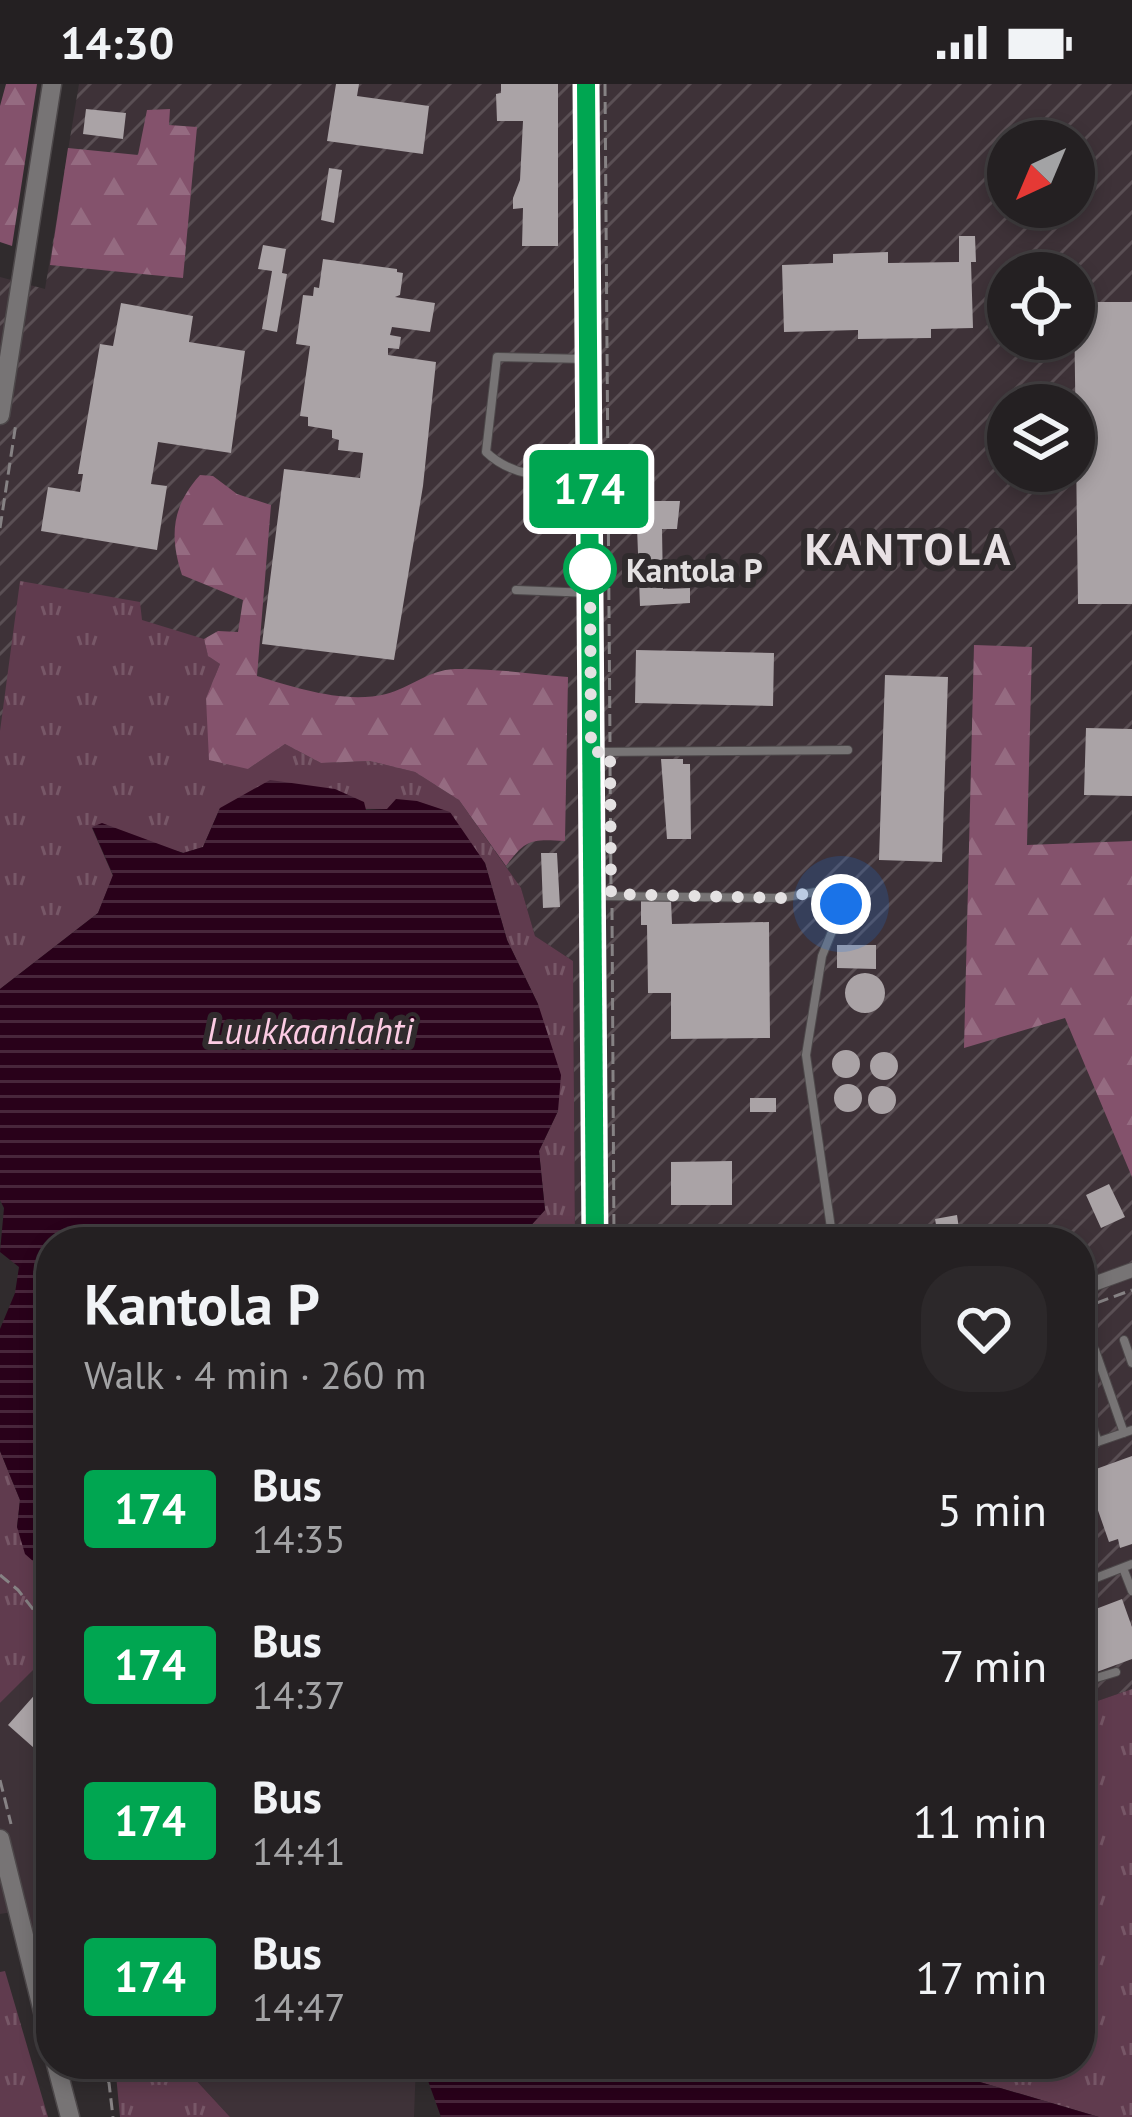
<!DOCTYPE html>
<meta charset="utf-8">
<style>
body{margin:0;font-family:"PT Sans",sans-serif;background:#2c282a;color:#f1f3f6;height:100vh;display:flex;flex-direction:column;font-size:45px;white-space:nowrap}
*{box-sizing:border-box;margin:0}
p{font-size:39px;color:#a3a3a5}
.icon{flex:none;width:66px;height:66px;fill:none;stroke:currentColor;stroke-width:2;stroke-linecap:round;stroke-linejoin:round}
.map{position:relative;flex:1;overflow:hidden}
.drawer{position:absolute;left:36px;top:1143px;width:1059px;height:852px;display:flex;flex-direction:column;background:#242022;border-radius:48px;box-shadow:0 6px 18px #0003,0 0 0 3px #413e40}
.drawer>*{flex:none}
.badge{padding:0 24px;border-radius:9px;font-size:42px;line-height:78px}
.needle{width:78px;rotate:224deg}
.controls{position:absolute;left:987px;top:36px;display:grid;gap:24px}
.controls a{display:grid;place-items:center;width:108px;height:108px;border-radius:50%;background:#242022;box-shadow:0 6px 18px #0003,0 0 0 3px #413e40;font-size:60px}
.you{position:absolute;width:60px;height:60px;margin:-30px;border:9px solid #fff;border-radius:50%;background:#1a73e8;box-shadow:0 0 0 18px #1a73e833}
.map>.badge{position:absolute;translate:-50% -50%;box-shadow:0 0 0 6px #fff}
.round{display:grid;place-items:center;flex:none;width:126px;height:126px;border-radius:48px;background:#2c282a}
.summary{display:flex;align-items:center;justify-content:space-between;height:204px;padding:0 48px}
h1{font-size:57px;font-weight:600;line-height:90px}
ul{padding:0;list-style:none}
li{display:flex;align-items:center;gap:36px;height:156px;padding:0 48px}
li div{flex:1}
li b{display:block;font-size:45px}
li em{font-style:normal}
li .badge{min-width:132px;font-weight:700;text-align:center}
.status{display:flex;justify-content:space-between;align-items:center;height:84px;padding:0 60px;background:#242022;direction:ltr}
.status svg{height:33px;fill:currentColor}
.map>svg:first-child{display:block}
.built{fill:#3e3238}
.industrial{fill:url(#industrial-furrows);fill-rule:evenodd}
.grass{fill:url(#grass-tufts)}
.forest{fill:url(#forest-firs)}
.water{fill:url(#water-rules)}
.building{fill:#aaa3a6}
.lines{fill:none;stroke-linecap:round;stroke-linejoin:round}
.service-casing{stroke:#4d484a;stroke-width:10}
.minor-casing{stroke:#4d484a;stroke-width:16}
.tertiary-casing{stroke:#4d484a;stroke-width:21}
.path{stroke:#868284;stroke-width:3;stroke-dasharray:12 6;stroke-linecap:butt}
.service{stroke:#777475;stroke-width:8}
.minor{stroke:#777475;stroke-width:14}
.tertiary{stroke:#777475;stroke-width:18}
.line-casing{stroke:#fff;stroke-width:27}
.line{stroke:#00a651;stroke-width:18}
.walk{stroke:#e4e1e2;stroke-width:12;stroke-dasharray:0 21.6}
.stop-dot{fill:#fff;stroke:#00a651;stroke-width:6}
.labels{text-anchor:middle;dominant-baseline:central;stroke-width:12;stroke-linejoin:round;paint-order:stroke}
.stop-label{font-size:33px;font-weight:bold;fill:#e4e1e2;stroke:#302b2d;text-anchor:start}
.water-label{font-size:36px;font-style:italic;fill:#fccbe3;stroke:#302b2d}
.district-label{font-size:45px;font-weight:bold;letter-spacing:3px;fill:#e8e1e4;stroke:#302b2d}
</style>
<div class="status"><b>14:30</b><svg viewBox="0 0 49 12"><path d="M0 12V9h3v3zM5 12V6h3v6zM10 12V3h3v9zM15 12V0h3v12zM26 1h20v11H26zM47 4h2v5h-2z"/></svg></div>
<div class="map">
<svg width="1132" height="2033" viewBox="0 0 1132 2033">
<defs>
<pattern id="industrial-furrows" width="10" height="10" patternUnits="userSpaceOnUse" patternTransform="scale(3)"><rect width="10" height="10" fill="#3e3238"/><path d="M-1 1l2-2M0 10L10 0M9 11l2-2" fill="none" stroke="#5a4f54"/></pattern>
<pattern id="grass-tufts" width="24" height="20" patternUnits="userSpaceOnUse" patternTransform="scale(3)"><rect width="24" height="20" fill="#603b4e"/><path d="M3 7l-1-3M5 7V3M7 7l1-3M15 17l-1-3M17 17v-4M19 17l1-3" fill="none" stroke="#775767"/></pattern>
<pattern id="forest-firs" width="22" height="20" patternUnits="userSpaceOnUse" patternTransform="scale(3)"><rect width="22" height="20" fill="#84526c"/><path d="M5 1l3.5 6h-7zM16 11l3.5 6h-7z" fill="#956b81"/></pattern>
<pattern id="water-rules" width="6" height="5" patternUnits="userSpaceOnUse" patternTransform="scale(3)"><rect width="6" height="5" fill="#29011a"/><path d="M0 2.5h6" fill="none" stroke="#48263b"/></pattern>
</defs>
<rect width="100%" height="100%" fill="#302b2d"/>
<!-- built -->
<path class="built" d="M34,1584L51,1599V1893L25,1826L0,1830V1619Z
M181,1980H416L414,2033H230Z"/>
<!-- industrial -->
<path class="industrial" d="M79,0H1132V1605L1080,1623V1158H575L573,877L535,852L521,804L459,716L0,693V193L45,205ZM1008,57H1074V123H1008ZM1008,189H1074V255H1008ZM1008,321H1074V387H1008Z"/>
<!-- grass -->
<path class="grass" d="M20,497L140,518L142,536L204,555L208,572L220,580L206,614L210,650L248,685L285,660L321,679L370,677L415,688L459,716L521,804L535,852L573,877L575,1158H516L545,1126L539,1067L558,1027L538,920L507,856L485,779L387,725L220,724L203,763L184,769L92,744L113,792L98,829L0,905V647Z
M0,1367L20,1416L17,1443L42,1488L51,1493V1599L34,1585L0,1619Z
M1132,1605V2033H1099L919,1980H1080V1849L1088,1845L1080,1822V1623Z
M5,1887L48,2033H0V1888Z
M115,1980H181L230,2033H120Z"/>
<!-- forest -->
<path class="forest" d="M6,0H37L12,162L0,158V22Z
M170,25L169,41L197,43L183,194L50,181L68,64L138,71L147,26Z
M200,391L213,392L237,410L271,421L257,592C296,604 345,620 386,610C410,604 428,586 455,585C492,584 531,590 568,593L565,757C531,755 526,755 506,782L459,716L415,688L370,677L321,679L285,660L248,685L209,676L206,614L220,580L208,572L204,555L218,547L238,548L243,516L182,491C169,452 172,422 200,391Z
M974,561L1032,563L1027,761L1132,757V1093L1065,934L964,964Z"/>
<!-- water -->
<path class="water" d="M270,696L335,705L364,718L366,726L387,725L396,715L417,717L450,728L485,779L507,856L538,920L561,991L558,1027L539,1067L545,1126L516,1158H51V1493L25,1470L17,1443L20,1416L0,1367V1245L15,1209L19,1183L0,1168L4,1124L0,1116V905L98,829L113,791L92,743L102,739L183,769L203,763L220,724Z
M428,1980H919L1099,2033H441L427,1994Z"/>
<!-- building -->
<path class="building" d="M336,0H359L357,12L429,22L423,70L327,57Z
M501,0H558V162H522L523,124L513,125V114L520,96L523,37H497L496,10L501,9Z
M86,25L126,29L123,55L83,50Z
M329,84L342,86L334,139L321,136Z
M959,152H975L976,178H971L973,244L931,245V254L858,255V246L784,248L782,181L833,179V170L888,168V179L959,178Z
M263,161L286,165L282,189L287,190L277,248L262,245L272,187L258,185Z
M323,175L397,185V188L403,189L400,211L395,213L435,219L430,248L392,243L390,251L401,253L399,265L388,264V271L436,278L423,402L394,576L262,560L284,385L360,394L363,369L338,366L339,356L332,354V346L308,342V333L300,332L310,262L296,260L303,211L313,212L314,203L319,204Z
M1074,218H1132V520H1078Z
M121,219L193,232L189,258L245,267L231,369L158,358L151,400L167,402L157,466L41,447L48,403L80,408L83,390H78L100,260L113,262Z
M636,417H680L677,445H662L663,505L690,504V519L640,522Z
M636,566L774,569L773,622L635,619Z
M885,591L948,593L942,778L879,776Z
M1086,644L1132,645V712L1084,711Z
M661,675H683V680H690L691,755H667Z
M541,769H557L560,823L543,824Z
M641,816H671L672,840L769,838L770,954L671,955V909H648L647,841H641Z
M837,861H876V885L837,884Z
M845 909a20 20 0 1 1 40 0a20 20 0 1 1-40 0Z
M832 980a14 14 0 1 1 28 0a14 14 0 1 1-28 0Z
M870 982a14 14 0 1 1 28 0a14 14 0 1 1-28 0Z
M834 1014a14 14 0 1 1 28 0a14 14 0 1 1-28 0Z
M868 1016a14 14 0 1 1 28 0a14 14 0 1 1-28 0Z
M750,1014H776V1028H750Z
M732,1077V1121H671V1078Z
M1109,1100L1125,1133L1101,1144L1086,1111Z
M957,1131L961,1158H939L935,1135Z
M1132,1372V1460L1120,1464L1118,1455L1109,1458L1085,1389Z
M1122,1515L1132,1543V1575L1086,1592L1080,1577V1531Z
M39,1606L51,1616V1679L8,1641Z"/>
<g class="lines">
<!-- service casing -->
<g class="service-casing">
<path id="service" d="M587,275L497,273L486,368C513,394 553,395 589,388
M516,506L590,509
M591,668L848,666
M595,812L781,814L827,806L836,811L840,828L822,872L806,971L833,1158
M1124,1256L1132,1279
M1095,1266L1124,1349
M1080,1307L1098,1358
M1080,1364L1132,1346
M1123,1484L1132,1507
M1080,1490L1083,1499L1132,1480
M1080,1599L1116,1588"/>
</g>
<!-- minor casing -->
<g class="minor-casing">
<path id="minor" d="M586,0L595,1158
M1080,1205L1132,1186"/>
</g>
<!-- tertiary casing -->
<g class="tertiary-casing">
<path id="tertiary" d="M0,331L52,0
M0,1755L51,1960
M56,1980L70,2033"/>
</g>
<!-- path -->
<path class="path" d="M605,0L610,658
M0,444L16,339
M610,680L611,802
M612,824L614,1158
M1080,1225L1132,1206
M0,1491L18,1506L51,1548
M0,1696L11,1740
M43,1853L51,1867
M101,1980L109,1999L113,2033"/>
<!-- service -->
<use href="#service" class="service"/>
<!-- minor -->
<use href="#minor" class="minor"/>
<!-- tertiary -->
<use href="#tertiary" class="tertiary"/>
</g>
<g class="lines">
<!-- line casing -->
<g class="line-casing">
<path id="line" d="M586,0L595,1158"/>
</g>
<!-- line -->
<use href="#line" class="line"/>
<!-- walk -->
<path class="walk" d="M590,485V472L591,668H610L611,810L781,814L827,806L836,811L841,820"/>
</g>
<!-- markers -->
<circle class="stop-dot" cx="590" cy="485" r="24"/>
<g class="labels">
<!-- stop labels -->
<g class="stop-label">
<text x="626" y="485">Kantola P</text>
</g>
<!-- water labels -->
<g class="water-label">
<text x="310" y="946">Luukkaanlahti</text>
</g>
<!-- district labels -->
<g class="district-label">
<text x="909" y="464">KANTOLA</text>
</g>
</g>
</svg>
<div class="controls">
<a><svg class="needle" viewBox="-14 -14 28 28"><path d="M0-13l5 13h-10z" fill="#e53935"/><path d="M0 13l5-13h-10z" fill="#a3a3a5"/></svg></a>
<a><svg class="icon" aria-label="locate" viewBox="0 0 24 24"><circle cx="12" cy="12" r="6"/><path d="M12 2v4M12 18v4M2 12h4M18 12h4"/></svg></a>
<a><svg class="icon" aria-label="layers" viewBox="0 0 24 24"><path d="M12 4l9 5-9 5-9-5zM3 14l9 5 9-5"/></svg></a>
</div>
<div class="you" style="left:841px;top:820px"></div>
<b class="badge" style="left:589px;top:405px;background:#00a651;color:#fff">174</b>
<section class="drawer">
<div class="summary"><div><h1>Kantola P</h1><p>Walk · 4 min · 260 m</p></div><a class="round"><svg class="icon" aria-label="heart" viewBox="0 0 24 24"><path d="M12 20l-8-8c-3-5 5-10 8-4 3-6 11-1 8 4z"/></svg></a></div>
<ul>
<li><span class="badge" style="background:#00a651;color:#fff">174</span><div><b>Bus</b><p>14:35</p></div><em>5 min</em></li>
<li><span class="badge" style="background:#00a651;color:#fff">174</span><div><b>Bus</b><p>14:37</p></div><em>7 min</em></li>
<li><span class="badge" style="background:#00a651;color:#fff">174</span><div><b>Bus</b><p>14:41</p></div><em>11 min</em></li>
<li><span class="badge" style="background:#00a651;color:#fff">174</span><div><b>Bus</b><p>14:47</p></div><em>17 min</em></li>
</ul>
</section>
</div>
